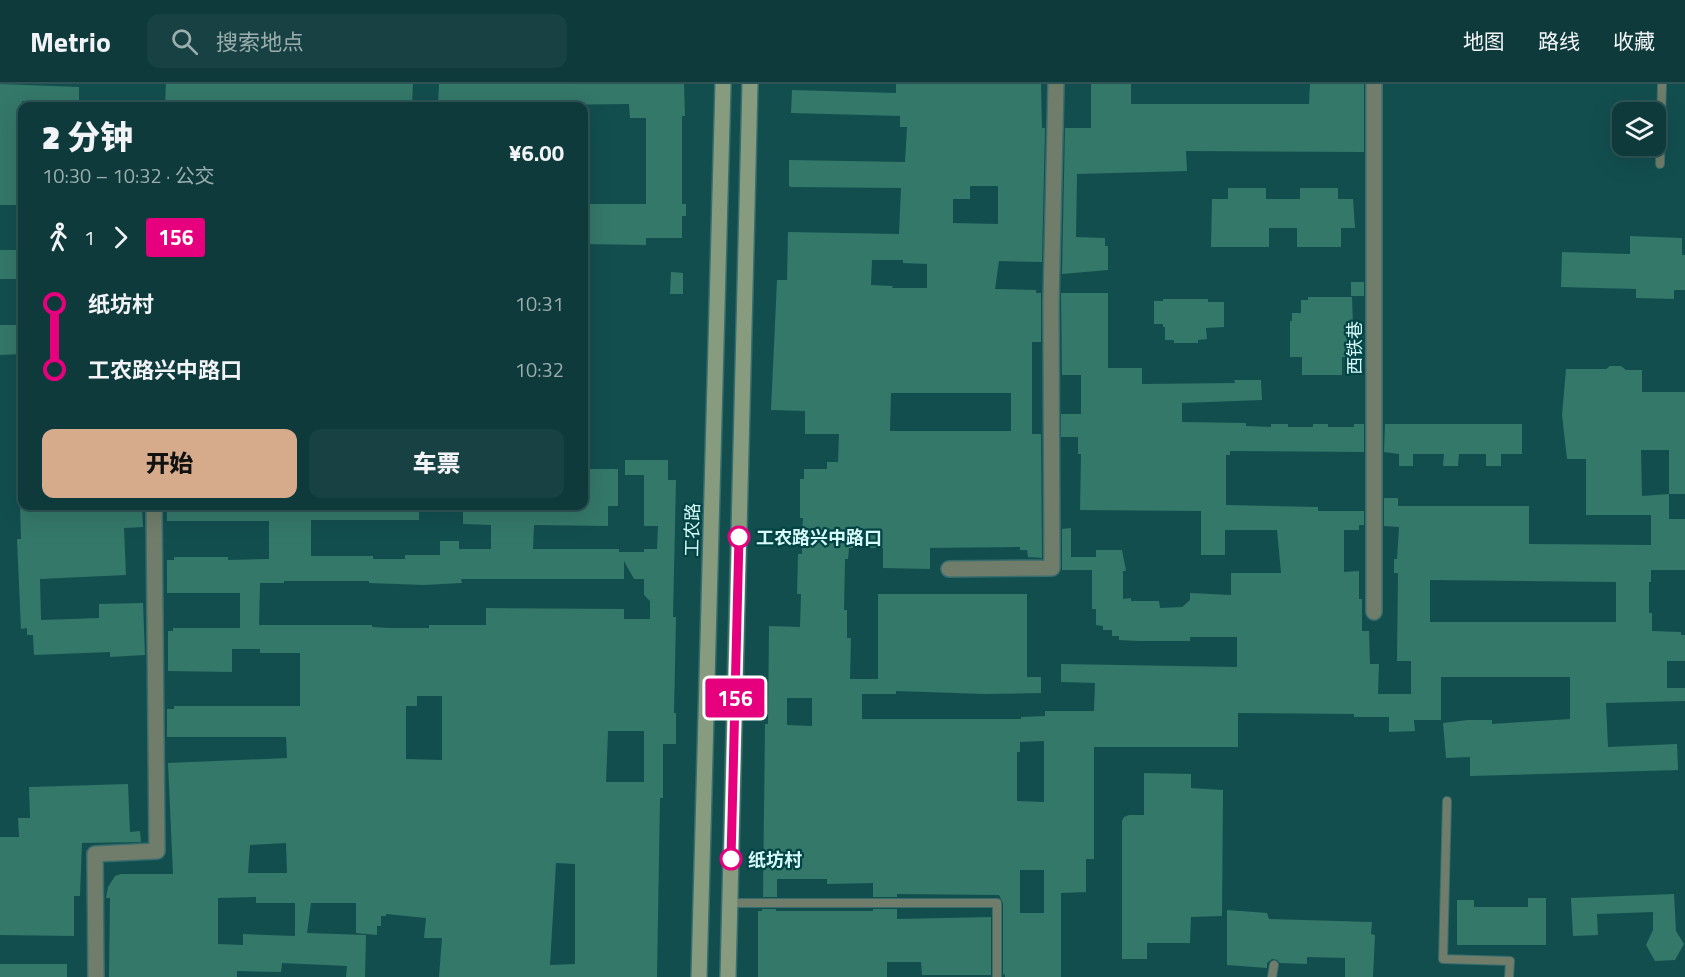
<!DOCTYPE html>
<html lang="zh">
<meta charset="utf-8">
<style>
body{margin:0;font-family:"Titillium Web","Noto Sans SC",sans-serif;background:#174142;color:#f1f3f6;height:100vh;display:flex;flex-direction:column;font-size:22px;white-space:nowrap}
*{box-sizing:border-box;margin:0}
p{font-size:20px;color:#9badaf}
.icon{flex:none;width:33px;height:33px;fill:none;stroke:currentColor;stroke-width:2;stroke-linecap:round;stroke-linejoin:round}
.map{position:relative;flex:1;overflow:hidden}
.panel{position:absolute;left:18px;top:18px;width:570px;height:408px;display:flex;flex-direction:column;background:#0e3a3b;border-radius:12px;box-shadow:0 6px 24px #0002,0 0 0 2px #2e5455}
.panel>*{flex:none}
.badge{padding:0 12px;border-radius:4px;font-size:21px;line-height:39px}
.fabs{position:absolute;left:1612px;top:18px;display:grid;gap:12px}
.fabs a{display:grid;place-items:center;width:54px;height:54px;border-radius:12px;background:#0e3a3b;box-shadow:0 6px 24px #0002,0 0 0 2px #2e5455;font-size:30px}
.map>.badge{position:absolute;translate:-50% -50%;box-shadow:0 0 0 3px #fff}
.legs{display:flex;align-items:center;gap:9px;height:66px;padding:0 24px;font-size:20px}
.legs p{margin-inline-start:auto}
.head{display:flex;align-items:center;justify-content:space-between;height:102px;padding:0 24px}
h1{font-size:33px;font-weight:800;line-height:45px}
.cta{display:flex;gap:12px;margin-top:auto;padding:12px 24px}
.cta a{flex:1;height:69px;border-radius:12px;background:#d6ab8b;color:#111;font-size:24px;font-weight:800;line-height:69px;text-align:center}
.cta a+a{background:#174142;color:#f1f3f6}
ul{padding:0 24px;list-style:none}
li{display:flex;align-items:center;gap:21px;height:66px;font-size:22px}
li i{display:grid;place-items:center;width:9px;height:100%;margin:0 8px;background:currentColor}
li i::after{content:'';width:15px;height:15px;margin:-8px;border:4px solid;border-radius:50%;background:#0e3a3b}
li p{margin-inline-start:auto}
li:first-child i{background:linear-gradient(#0000 50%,currentColor 0)}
li:last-child i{background:linear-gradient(currentColor 50%,#0000 0)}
header{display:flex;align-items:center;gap:36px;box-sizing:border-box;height:84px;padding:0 30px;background:#0e3a3b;border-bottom:2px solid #2e5455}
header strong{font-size:28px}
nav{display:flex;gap:33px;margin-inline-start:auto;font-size:21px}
.search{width:420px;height:54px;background:#174142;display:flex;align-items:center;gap:15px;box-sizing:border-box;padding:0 21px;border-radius:12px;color:#9badaf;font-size:22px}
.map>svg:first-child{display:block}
.building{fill:#347869;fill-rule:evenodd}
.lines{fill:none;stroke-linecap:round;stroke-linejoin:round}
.lane-casing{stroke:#366d6e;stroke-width:10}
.street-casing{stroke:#366d6e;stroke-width:18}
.secondary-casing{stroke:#366d6e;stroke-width:18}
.lane{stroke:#707d6a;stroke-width:8}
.street{stroke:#707d6a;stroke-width:15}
.secondary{stroke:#879c7e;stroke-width:15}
.line-1-casing{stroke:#fff;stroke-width:14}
.line-1{stroke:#e6007e;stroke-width:9}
.stop-1-dot{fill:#fff;stroke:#e6007e;stroke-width:3}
.labels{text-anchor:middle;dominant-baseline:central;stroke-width:4.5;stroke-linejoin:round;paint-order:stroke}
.street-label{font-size:18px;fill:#d7fafa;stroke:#024344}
.stop-label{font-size:18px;font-weight:bold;fill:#d7fafa;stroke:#024344;text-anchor:start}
</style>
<header>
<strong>Metrio</strong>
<div class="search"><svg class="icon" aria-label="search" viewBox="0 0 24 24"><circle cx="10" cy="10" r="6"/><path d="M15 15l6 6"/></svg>搜索地点</div>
<nav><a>地图</a><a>路线</a><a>收藏</a></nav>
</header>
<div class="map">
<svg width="1685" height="893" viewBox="0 0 1685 893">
<rect width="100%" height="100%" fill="#134e4f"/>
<!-- building -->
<path class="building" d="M0,0L79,3V19L22,17V118H21V121H0Z
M166,0H413L412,22H165Z
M439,0H684L685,32H682V120H686V132H682V154H646V161L584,160V120H646V34H630L629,20L468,22V20H438Z
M896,0H1041L1042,44H1045L1042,178L999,177L995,205L1036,206V209H1041V258H1032V350H1041L1042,474L1028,473L1027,466H1020V463L930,464V485L883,484V464H849L848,475H845L844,526H847V554H851L850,595H878V510H1027V593H1041V609L985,610L896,607V610H862V635H1021V633L1045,632V627H1094L1095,599L1061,598V580L1237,583V553H1190V557H1138L1119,556V552H1112V546H1103V542L1096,541V525H1092V486H1062V445L1071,444V473H1069H1096V466H1122L1126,487H1123V515L1131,514V517H1159L1160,524L1182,523L1190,516V509L1231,511V489H1281L1277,446H1225V471H1201V427L1080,426L1081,370H1078V353H1061V330H1081V291H1062L1061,209H1108V284H1142V300L1235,299L1234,296H1261L1262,316L1182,319V338L1246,339V342L1271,343V340H1288V343H1313V340H1328V343H1354V340H1364V368L1230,367V371H1226V421L1318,423V427H1364V441H1359V446H1344V488L1359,487V515H1362V547H1369L1370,580H1379L1378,610H1411V577H1397L1398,489H1394V475H1397L1399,443L1384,442V414H1398V422H1529V460L1651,461V431H1586V375H1567L1562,331L1566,285H1606L1610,282H1621L1626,286H1642V308H1685V410H1669V366H1641L1642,412L1669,410V435H1685V486H1651V498H1649V529H1652V547L1681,548V551H1685V577H1667V604H1685V617L1606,619L1608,663L1677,660L1678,686L1470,692V673L1446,674L1443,639L1468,636H1492V640L1570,635V593H1441V636H1414L1415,647L1389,648V633H1354V630L1238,629V663H1094V775H1086V808L1061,809V893H1005V890L1003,891V819L999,811L897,810V813H873V799L827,800V795H777V813H763L765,640H768L769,542L800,543L801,510H797L798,470H802V448L803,434H800V395H804V385H827V378H838L839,350H805V327L771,326L777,196H787L788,148L899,150L901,104L791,103L789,102V76L905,78L907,43H900V32L791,29L792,6L896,9ZM970,102H998V140L953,139V115H970ZM872,176H903V179L927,180V204H892L893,202L871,201ZM891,309H1011V347H890ZM1430,496L1616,498V538H1430ZM787,614H812V642L787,641ZM1044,657V718L1017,717V668H1020V658ZM1020,786H1044V829H1020Z
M1091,0H1131V20H1309L1310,0H1364V68L1186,67L1187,87L1077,90L1076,153L1105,154V162H1108V186L1062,190L1065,44H1091Z
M1228,104H1266V115H1300V104H1338V115H1353L1355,144H1341V163H1297V144H1269V163H1211L1212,115H1228Z
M1630,152L1682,154V171H1685V206H1674V215L1636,214V205L1561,203L1562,168L1630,170Z
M0,166H22V195H0Z
M671,188L683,189V210H670Z
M1351,198H1364V212H1351Z
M1308,213H1352L1354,273H1342V291H1302V273H1290V237H1292V229H1301V216H1308Z
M1163,215H1208V218H1224V243L1206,244L1207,255L1198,256V259H1174V256H1165V243H1163V240H1154V217H1163Z
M0,241H22V270L0,271Z
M1385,340H1522V370H1501V382H1486V370H1459L1458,382H1443L1444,370H1413V382H1399V370L1384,368Z
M625,376H668V396H676L673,533H676L674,629H676V660H663V714H660L657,893H439L442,854H424L426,834L386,830V832H381V842H377V851L356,849V819H311L307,849L366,851L365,893H346L347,882L282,879L281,888L237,887V893H109L110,814H106L108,803L115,792L121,790H173L168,679L287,674L286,653H167V625H174V622H300V569H260V565H232V588L168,587V547H173V544H240V509H167V476H174V473H228V476L269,475V437H167V422H419V436H311V472H373V475H405V471H440V457H459V465H491V441L463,440V425H515V422H584V385H618V422H608V442L534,441L533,465H619V468H644V465H657L658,442H644V391H625ZM624,477L634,495H644V511L650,517V535H624V525L486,524V541H429V544H391L372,543V541H259L260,499H284V497H369V499L424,501L462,499L461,495H624ZM417,612H442V676L406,675V622H417ZM608,647H644V698H606ZM286,759L287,789H248L250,761ZM556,779L575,780V880L550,881ZM256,813V819H295V852L243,850V861L218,860V814Z
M20,422H142L143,443L124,444L126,491L40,495L41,536L99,534V520L143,519L145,571L110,573V568L34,571L33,551H27V544L21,545L17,455H21Z
M1144,689L1191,690V704L1223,706L1222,832L1191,833L1190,859H1147V875H1122V737L1124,733L1129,731H1144Z
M128,700L130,748L140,747L141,758L82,759L80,812H74V852L0,851V753H19L18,734H30L29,703Z
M1674,810L1676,847L1684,860L1675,876L1655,877L1646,861L1653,846V828L1597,830L1598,851L1573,852L1571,814Z
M1528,814H1546V861H1457V816H1474V823H1528Z
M762,825H776V827H873V825H897V835L991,833V891H922L921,878H887V893H758V827H762Z
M1227,826L1267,829L1269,835L1372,838L1371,850L1375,851L1373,893H1345V874L1307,873V880L1280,879L1277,876L1272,875L1267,879V884L1227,881Z
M0,880H67V893H0Z"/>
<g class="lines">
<!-- lane casing -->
<g class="lane-casing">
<path id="lane" d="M1660,80L1662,0
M1447,717L1443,875L1510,877L1509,893
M730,819H997V893
M1272,893L1274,881"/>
</g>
<!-- street casing -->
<g class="street-casing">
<path id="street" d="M1374,0V528
M949,485L1052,484L1051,219L1056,0
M96,893L95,770L157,767L154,422"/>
</g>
<!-- secondary casing -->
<g class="secondary-casing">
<path id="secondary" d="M699,893L723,0
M728,893L750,0"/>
</g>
<!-- lane -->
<use href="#lane" class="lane"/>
<!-- street -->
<use href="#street" class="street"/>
<!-- secondary -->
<use href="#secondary" class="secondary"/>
</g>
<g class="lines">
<!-- line-1 casing -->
<g class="line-1-casing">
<path id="line-1" d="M731,775L739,453"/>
</g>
<!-- line-1 -->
<use href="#line-1" class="line-1"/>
</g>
<!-- markers -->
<g class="stop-1-dot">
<circle cx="739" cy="453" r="10"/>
<circle cx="731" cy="775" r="10"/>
</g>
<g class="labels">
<!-- street labels -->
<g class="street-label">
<text transform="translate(1354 264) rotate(-90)">西铁巷</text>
<text transform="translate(692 446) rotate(-89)">工农路</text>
</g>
<!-- stop labels -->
<g class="stop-label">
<text x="756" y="453">工农路兴中路口</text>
<text x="748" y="775">纸坊村</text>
</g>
</g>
</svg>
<div class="fabs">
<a><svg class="icon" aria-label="layers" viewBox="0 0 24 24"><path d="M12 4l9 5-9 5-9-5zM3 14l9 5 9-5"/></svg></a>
</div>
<b class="badge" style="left:735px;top:614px;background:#e6007e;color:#fff">156</b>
<section class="panel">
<div class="head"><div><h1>2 分钟</h1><p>10:30 – 10:32 · 公交</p></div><b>¥6.00</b></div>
<div class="legs"><svg class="icon" aria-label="walk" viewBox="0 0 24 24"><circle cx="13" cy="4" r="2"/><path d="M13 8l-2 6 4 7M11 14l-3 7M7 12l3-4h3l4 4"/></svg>1<svg class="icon" aria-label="forward" viewBox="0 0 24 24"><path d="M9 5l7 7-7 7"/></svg><b class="badge" style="background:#e6007e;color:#fff">156</b></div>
<ul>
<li><i style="color:#e6007e"></i><b>纸坊村</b><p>10:31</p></li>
<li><i style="color:#e6007e"></i><b>工农路兴中路口</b><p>10:32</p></li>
</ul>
<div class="cta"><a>开始</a><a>车票</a></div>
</section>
</div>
